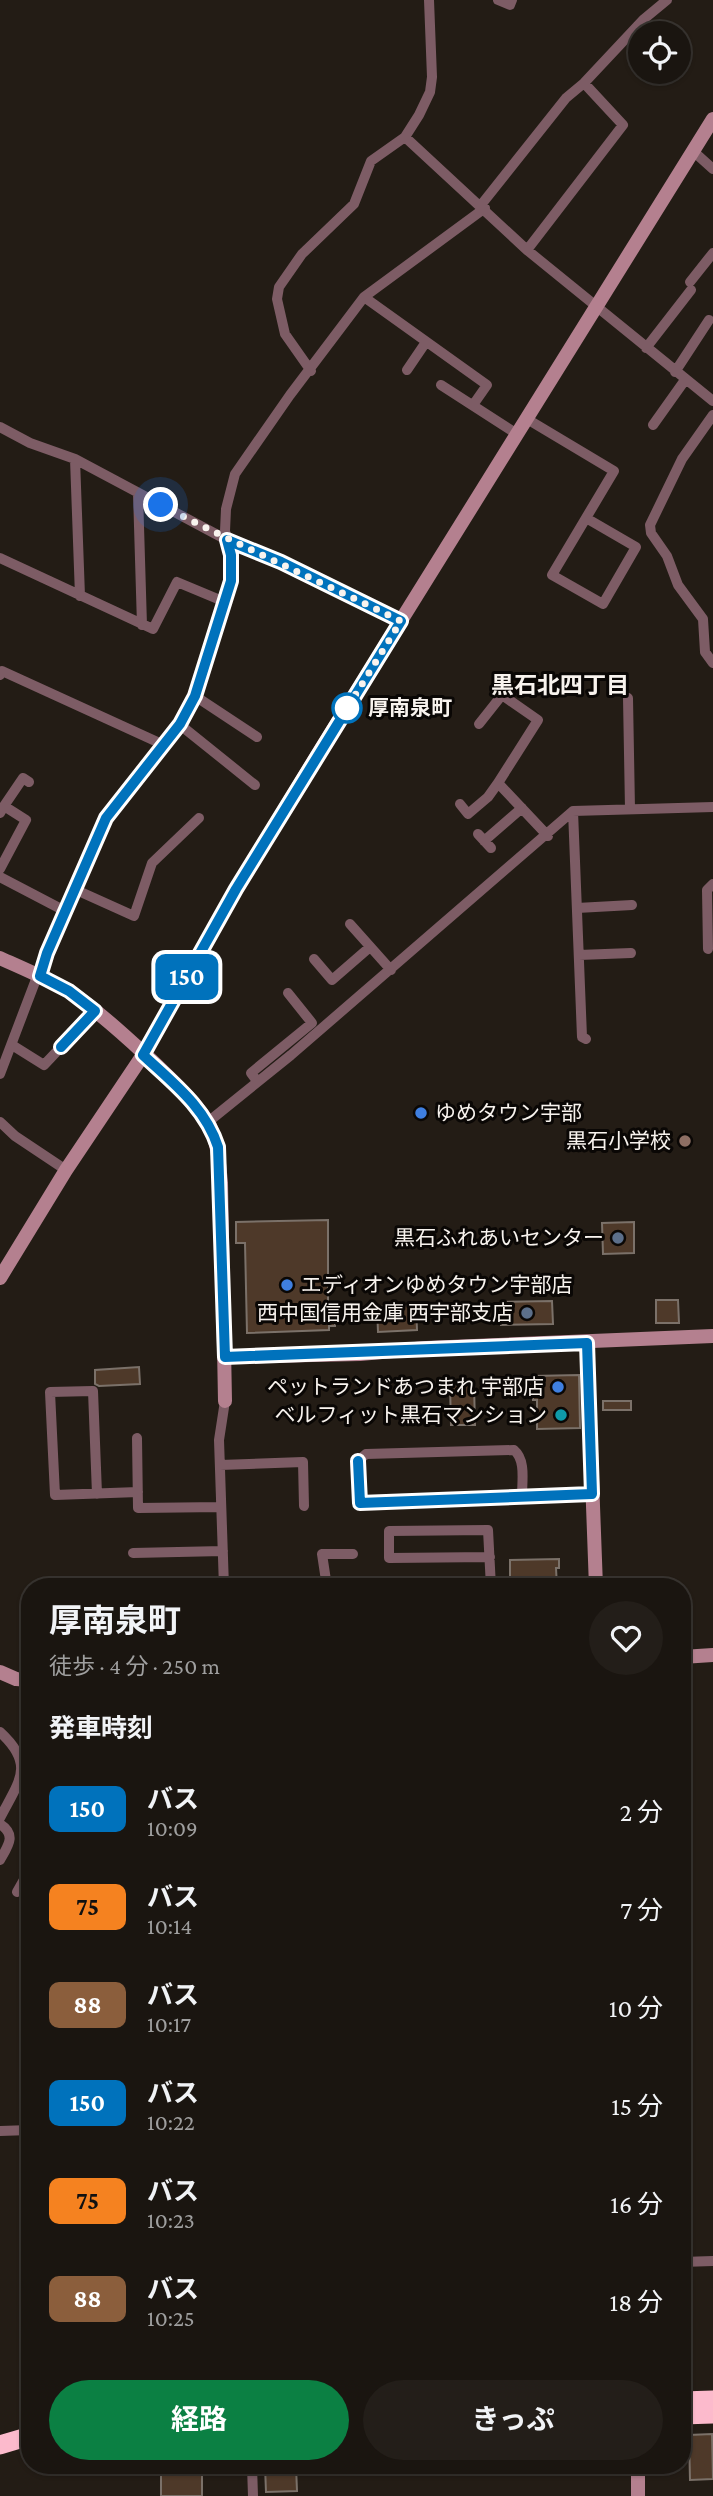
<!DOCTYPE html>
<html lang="ja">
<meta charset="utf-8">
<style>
body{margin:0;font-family:"Crimson Pro","Noto Sans JP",serif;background:#231e19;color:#f1f3f6;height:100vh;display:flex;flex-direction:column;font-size:26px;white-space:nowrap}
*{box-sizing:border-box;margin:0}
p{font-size:23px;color:#9f9f9f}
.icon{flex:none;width:38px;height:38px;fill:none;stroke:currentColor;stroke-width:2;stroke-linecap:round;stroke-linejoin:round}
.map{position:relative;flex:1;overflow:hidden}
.side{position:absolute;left:21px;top:1578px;width:670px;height:896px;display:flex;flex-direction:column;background:#1a1510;border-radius:28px;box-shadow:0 2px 5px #0004,0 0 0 2px #383430}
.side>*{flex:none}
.badge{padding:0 14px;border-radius:10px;font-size:24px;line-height:46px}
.controls{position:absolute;left:628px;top:21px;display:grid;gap:14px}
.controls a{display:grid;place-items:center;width:63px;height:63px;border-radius:50%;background:#1a1510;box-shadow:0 2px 5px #0004,0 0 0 2px #383430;font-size:35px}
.you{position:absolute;width:35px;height:35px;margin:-18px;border:5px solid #fff;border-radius:50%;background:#1a73e8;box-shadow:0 0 0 10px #1a73e833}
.map>.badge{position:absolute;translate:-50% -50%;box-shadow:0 0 0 4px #fff}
h2{padding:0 28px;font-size:26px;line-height:63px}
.round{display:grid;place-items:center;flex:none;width:74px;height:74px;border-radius:37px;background:#231e19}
.head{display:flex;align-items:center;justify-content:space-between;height:119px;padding:0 28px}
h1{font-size:33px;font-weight:700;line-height:52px}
.button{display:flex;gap:14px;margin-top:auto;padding:14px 28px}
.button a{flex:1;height:80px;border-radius:42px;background:#0b8043;color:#fff;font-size:28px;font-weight:700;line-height:80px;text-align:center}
.button a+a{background:#231e19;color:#f1f3f6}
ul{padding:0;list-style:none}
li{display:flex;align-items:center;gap:21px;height:98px;padding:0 28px}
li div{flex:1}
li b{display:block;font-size:26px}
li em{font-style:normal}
li .badge{min-width:77px;font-weight:700;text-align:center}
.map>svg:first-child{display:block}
.building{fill:#4e3929;stroke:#7b7169;stroke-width:2}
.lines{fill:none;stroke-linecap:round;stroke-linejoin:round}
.street{stroke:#7d5c65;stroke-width:10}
.secondary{stroke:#b4808f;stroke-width:14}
.highway{stroke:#fcbacc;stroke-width:19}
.line-casing{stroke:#fff;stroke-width:16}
.line{stroke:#0072bc;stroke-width:10}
.walk{stroke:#f8f3ee;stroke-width:7;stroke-dasharray:0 12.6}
.stop-dot{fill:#fff;stroke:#0072bc;stroke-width:3.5}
.shop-dot{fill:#3f7fe0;stroke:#0a0705;stroke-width:2.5}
.education-dot{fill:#8d6e63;stroke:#0a0705;stroke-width:2.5}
.service-dot{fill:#5c6f8a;stroke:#0a0705;stroke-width:2.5}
.culture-dot{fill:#0f9aa8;stroke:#0a0705;stroke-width:2.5}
.labels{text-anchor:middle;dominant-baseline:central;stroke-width:6;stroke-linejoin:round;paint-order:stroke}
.stop-label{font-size:21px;font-weight:bold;fill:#f8f3ee;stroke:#0a0705;text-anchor:start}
.poi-label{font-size:21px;fill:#f8f3ee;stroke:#0a0705;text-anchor:end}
.neighbourhood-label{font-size:23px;font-weight:bold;fill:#f8f3ee;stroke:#0a0705}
</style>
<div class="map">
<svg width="713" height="2496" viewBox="0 0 713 2496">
<rect width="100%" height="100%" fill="#231c15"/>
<!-- building -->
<path class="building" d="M328,1220V1315H335V1326H329V1330L247,1333L245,1243H236V1222Z
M634,1222V1253L603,1254L602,1223Z
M656,1300H678L679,1323H656Z
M552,1301L553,1324L501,1325V1302Z
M416,1305L417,1330L378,1332L377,1307Z
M139,1367L140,1384L99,1386L95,1384V1370Z
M579,1375L580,1428L537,1429V1400H533L532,1376Z
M474,1384L475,1425H451L450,1385Z
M603,1401H631V1410H603Z
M559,1559V1568H556L557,1587H510V1560Z
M712,2434L713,2479L690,2480L689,2435Z
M265,2466H296L297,2491L266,2492Z
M174,2468H190V2475H202V2496H161V2475L174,2474Z"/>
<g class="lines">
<!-- street -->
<path class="street" d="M498,0L510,5L512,0
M405,137L527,250L713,401
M693,151L713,169
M481,205L566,98L584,83L644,19L667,0
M527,250L623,125L584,83
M690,282L713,253
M364,297L487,385L473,405
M646,348L691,290
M407,370L426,342
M311,371L285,334L277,299L279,287L302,254L354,204L371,161L405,137L419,115L430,92L432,77L429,0
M675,372L709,320
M441,385L517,434
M713,415L682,459L650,525L651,533L667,556L678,585L703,619L705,652L713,663
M527,419L614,471L552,575L603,604L636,547L586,518
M653,425L685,380
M0,427L30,443L75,459L227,540L281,562L401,621
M75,459L80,596
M138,493L142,625
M0,558L153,629L177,582L225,602
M0,675L2,671L164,745
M195,696L257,737
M628,698L630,809
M179,724L255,785
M479,724L502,695L538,720L498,783L548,836
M460,804L468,814L488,797L498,783
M4,806L23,778L29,782
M573,811L582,1037L586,1039
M0,813L4,806L26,820L0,869
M478,834L491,848
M484,841L522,808
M0,877L65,911
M74,889L134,916L152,863L199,818
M577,908L632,905
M350,924L391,970
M708,949L707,890L713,884
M579,955L631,953
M314,959L332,980L370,947
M12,1045L44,1065L95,1011
M0,1074L46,953L106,818L183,719L195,696L231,581V556L225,531L226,509L235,474L290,395L364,297L485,208
M257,1081L251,1073L312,1023L288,993
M0,1122L15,1136L66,1170
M208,1122L291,1055L573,811L713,807
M137,1438L138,1508L221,1507
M220,1465L303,1462L304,1506
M97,1494L93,1391L50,1392L55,1495L138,1492
M522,1496C522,1481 526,1460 514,1450L366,1454L358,1461L360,1503L592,1494
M133,1553L223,1551
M490,1557L389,1558V1531L488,1530L491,1587
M224,1587L219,1440L225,1401
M327,1587L322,1554H353
M0,1732C36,1765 19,1781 0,1818
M0,1824C17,1835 8,1846 0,1860
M17,1892L30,1869
M0,2131L30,2130
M682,2262L713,2261
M252,2466L253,2496"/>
<!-- secondary -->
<path class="secondary" d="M0,958C22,968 46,978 67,990C97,1008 195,1096 210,1126C218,1144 219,1163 221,1183L225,1401
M0,1278L66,1170L143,1055L236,889L318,754L713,119
M587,1343L596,1587
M225,1357L360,1354L426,1348L713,1336
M682,1657L713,1655
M0,1672L16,1679L30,1680
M638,2466V2496"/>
<!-- highway -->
<path class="highway" d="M682,2401L713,2400
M682,2415L713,2414
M0,2445L30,2436"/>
</g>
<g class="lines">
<!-- line casing -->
<g class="line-casing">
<path id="line" d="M61,1047L95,1011L69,991L40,976L47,953L106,818L180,724L195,696L231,581V555L227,540L281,562L401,621L236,889L143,1055C173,1083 205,1107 218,1147L225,1357L587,1343L592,1494L360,1503L358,1461"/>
</g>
<!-- line -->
<use href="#line" class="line"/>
<!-- walk -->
<path class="walk" d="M161,505C240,546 321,582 401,621L346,710L347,708"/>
</g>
<!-- markers -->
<circle class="stop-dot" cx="347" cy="708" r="14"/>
<g class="shop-dot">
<circle cx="421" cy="1113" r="7"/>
<circle cx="287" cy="1285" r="7"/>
<circle cx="558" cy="1387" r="7"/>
</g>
<circle class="education-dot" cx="685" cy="1141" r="7"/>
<g class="service-dot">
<circle cx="618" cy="1238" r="7"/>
<circle cx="527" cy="1313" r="7"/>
</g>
<circle class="culture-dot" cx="561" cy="1415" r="7"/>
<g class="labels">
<!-- stop labels -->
<g class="stop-label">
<text x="368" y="708">厚南泉町</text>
</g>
<!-- poi labels -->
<g class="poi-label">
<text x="435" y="1113" text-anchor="start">ゆめタウン宇部</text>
<text x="671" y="1141">黒石小学校</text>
<text x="604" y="1238">黒石ふれあいセンター</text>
<text x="301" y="1285" text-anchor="start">エディオンゆめタウン宇部店</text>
<text x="513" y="1313">西中国信用金庫 西宇部支店</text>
<text x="544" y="1387">ペットランドあつまれ 宇部店</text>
<text x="547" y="1415">ベルフィット黒石マンション</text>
</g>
<!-- neighbourhood labels -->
<g class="neighbourhood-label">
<text x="560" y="685">黒石北四丁目</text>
</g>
</g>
</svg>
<div class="controls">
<a><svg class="icon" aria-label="locate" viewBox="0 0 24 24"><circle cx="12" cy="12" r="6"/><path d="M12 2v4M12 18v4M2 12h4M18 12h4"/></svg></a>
</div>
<div class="you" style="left:161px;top:505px"></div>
<b class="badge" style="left:187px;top:977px;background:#0072bc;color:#fff">150</b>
<section class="side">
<div class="head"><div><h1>厚南泉町</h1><p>徒歩 · 4 分 · 250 m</p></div><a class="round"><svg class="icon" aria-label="heart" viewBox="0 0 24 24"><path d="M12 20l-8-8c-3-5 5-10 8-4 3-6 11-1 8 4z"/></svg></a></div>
<h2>発車時刻</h2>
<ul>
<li><span class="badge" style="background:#0072bc;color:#fff">150</span><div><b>バス</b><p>10:09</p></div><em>2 分</em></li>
<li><span class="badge" style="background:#f58220;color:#111">75</span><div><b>バス</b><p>10:14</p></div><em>7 分</em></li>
<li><span class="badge" style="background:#8b5e3c;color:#fff">88</span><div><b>バス</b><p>10:17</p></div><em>10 分</em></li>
<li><span class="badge" style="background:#0072bc;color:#fff">150</span><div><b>バス</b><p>10:22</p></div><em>15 分</em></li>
<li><span class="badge" style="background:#f58220;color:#111">75</span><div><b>バス</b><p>10:23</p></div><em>16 分</em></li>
<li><span class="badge" style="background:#8b5e3c;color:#fff">88</span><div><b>バス</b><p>10:25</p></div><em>18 分</em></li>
</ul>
<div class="button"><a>経路</a><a>きっぷ</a></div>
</section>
</div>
